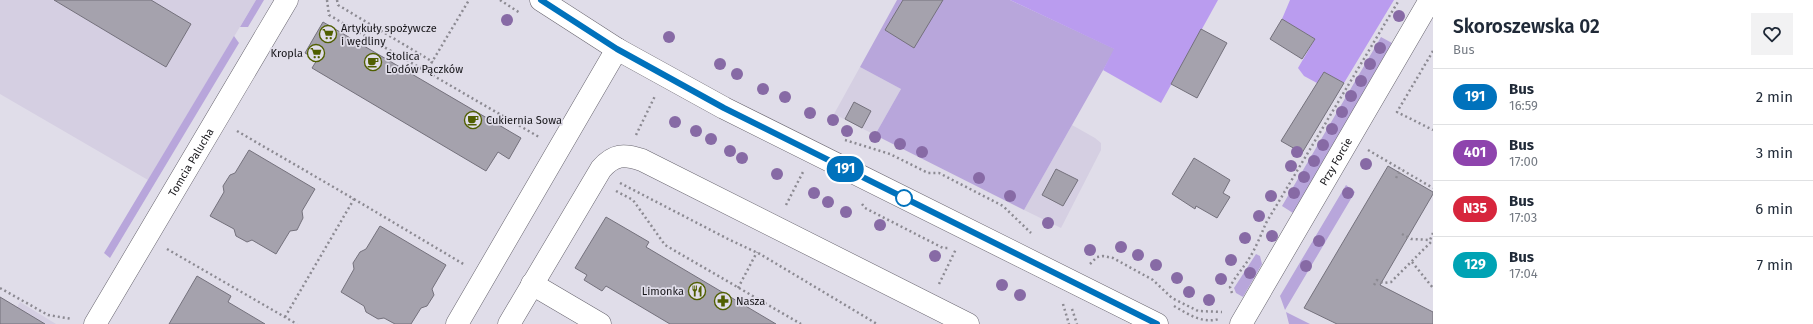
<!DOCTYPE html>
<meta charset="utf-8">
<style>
body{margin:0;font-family:"Fira Sans",sans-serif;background:#f2f2f3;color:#1f2937;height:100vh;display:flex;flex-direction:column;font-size:15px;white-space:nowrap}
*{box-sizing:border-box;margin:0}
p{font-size:13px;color:#747a83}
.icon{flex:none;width:22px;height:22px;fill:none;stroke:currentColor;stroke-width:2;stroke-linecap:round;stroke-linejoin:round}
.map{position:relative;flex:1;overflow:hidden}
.drawer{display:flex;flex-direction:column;background:#fff;width:380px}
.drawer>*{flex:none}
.badge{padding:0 8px;border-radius:13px;font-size:14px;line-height:26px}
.map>.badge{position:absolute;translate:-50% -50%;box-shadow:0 0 0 2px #fff}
.round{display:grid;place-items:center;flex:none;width:42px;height:42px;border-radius:0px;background:#f2f2f3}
.overview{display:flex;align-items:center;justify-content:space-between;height:68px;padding:0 20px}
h1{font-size:19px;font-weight:600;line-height:30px}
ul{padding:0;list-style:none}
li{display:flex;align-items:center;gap:12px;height:56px;padding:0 20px;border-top:1px solid #e0e1e3}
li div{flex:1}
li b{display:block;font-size:15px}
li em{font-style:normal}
li .badge{min-width:44px;font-weight:700;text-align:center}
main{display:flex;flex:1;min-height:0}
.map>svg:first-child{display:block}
.built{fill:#d5cfe2}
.green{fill:#b8a6db}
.forest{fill:#ba9cef}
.building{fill:#a5a2ad;stroke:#74717c}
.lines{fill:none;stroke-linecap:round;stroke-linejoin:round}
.minor-casing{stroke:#67646e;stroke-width:23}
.path{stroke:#8c8a92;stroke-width:2.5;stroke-dasharray:2 3;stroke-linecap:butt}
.minor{stroke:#fff;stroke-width:22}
.tree{fill:#876aa5}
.line-casing{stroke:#fff;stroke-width:9}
.line{stroke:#0072bc;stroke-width:6}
.stop-dot{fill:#fff;stroke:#0072bc;stroke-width:2}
.labels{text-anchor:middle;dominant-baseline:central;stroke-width:3.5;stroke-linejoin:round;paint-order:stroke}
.poi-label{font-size:11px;fill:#17161a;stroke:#e0dde9;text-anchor:start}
.street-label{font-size:11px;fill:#17161a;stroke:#e0dde9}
</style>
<main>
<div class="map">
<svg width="1433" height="324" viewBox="0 0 1433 324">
<rect width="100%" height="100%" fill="#e0dde9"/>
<!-- built -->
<path class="built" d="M0,0H256L148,180L0,94Z
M860,67L901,89L875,135L834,114Z
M1072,125L1095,138L1101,143V150L1061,228L1024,210Z
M20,302L56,324H7Z"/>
<!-- green -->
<path class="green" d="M256,0H264L248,27H240Z
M897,0H1010L1115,49L1024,210L875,135L901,89L860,67Z
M234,36L239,43L110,258L104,253Z
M1381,37L1392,43L1293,213L1282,206Z
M1346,185L1355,192L1285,310L1280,296Z
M1256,254L1260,256L1262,264L1243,297L1236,293L1234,288Z
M1286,312L1310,324H1289Z"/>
<!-- forest -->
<path class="forest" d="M1010,0H1218L1161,103L1103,70L1114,49Z
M1290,0H1394L1344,83L1324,72L1317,83L1304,76L1298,68L1315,39L1282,19Z"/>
<!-- building -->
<path class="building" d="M54,0H151L191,24L166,67Z
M903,0H943L914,48L885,30Z
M1282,19L1315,39L1302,59L1270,39Z
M323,22L521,138L509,159L498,152L486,171L312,68L317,60L305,53Z
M1201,29L1227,43L1197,98L1171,84Z
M1324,72L1344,83L1302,153L1281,141Z
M854,102L871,111L862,128L845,119Z
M249,150L315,189L302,211L303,218L297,230L290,231L276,254L252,240L247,242L236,236L234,229L210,216L224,192L223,186L230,175L235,173Z
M1194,158L1230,180L1223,193L1230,197L1217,218L1196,206L1195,209L1172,194Z
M1388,166L1433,192V194L1380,285L1433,312V324H1337L1304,308Z
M1056,169L1078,180L1063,206L1042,195Z
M606,217L649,242L646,247L776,324H670L606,286L602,291L584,280L587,275L575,268Z
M380,226L446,265L432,289L434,295L427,306L421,308L411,324H395L384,318L378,319L366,312L364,306L341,292L354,269L353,263L360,252L366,249Z
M197,276L231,296L228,302L265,324H169Z
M0,297L45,324H0Z"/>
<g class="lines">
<!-- minor casing -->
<g class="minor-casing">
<g id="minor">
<path d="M541,0L617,49L724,108L1157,324"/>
<path d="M532,284L600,324"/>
<path id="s1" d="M95,324L287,0"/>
<path d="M457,324L617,49"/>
<path d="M509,324L601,169C614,154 624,154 642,160L968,324"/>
<path id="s2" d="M1241,324L1430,0"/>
</g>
</g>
<!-- path -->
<path class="path" d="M327,0L329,15L539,137
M337,0L338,5L433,62
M500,0L520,13
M1433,51L1397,112L1433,130
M426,72L469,0
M237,131L354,199L285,317
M636,135L655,96
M845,140L890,154L928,173H939L1003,206L1031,233
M1368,150L1433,188
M1396,178L1401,169
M620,183L728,239L760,254L877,324
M616,191L633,200L665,245L801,324
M354,199L465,265
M862,204L865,208L943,248H949
M786,205L803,172
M1402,234L1411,239L1430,240L1433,233
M167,249L297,324
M1412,262L1433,288
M1090,264L1097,257L1103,256L1113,258L1153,280L1172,298L1198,311L1222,312
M939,284L956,249
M1374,285L1377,280L1383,283L1391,282L1432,241
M0,288L48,315L72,319
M738,288L757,252
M1232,293L1230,287C1234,279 1239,273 1244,266C1254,253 1260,237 1266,223L1399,0
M1063,304L1069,324
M1174,306C1188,314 1202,324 1219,319
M1072,309L1077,324"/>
<!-- minor -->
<use href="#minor" class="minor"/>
</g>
<!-- trees -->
<g class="tree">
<circle cx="1399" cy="16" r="6"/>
<circle cx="507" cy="20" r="6"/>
<circle cx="669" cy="37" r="6"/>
<circle cx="1380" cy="48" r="6"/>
<circle cx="720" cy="64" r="6"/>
<circle cx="1370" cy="64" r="6"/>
<circle cx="737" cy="74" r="6"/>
<circle cx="1361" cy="81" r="6"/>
<circle cx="763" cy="89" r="6"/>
<circle cx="1351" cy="96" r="6"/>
<circle cx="785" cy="97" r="6"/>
<circle cx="1342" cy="112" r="6"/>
<circle cx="810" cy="113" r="6"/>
<circle cx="833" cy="120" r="6"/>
<circle cx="675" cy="122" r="6"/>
<circle cx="1332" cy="129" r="6"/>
<circle cx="696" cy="131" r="6"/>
<circle cx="847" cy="131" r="6"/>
<circle cx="875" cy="137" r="6"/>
<circle cx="711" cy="139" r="6"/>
<circle cx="900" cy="144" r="6"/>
<circle cx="1323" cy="145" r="6"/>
<circle cx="730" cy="151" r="6"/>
<circle cx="922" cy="152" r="6"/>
<circle cx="1297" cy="152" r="6"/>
<circle cx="742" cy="158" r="6"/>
<circle cx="1314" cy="161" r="6"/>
<circle cx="1366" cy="164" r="6"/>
<circle cx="1291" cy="166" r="6"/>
<circle cx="777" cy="174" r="6"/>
<circle cx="1304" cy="177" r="6"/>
<circle cx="979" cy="178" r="6"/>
<circle cx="814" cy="193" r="6"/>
<circle cx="1294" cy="193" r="6"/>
<circle cx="1348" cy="193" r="6"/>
<circle cx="1010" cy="196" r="6"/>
<circle cx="1271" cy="196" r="6"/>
<circle cx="828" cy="202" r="6"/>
<circle cx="846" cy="212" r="6"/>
<circle cx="1259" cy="216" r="6"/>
<circle cx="1048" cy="223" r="6"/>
<circle cx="880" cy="225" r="6"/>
<circle cx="1272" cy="236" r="6"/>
<circle cx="1245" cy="238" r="6"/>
<circle cx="1319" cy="241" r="6"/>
<circle cx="1121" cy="247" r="6"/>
<circle cx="1090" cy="250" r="6"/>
<circle cx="1138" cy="255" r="6"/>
<circle cx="935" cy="256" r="6"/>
<circle cx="1231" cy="260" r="6"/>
<circle cx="1156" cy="265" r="6"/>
<circle cx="1306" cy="266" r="6"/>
<circle cx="1250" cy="273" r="6"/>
<circle cx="1177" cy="278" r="6"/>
<circle cx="1221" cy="279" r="6"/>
<circle cx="1002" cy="285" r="6"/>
<circle cx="1189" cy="292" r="6"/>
<circle cx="1020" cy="295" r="6"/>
<circle cx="1209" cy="300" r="6"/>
</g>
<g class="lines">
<!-- line casing -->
<g class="line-casing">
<path id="line" d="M541,0L617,49L724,108L1157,324"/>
</g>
<!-- line -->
<use href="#line" class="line"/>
</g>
<!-- icons -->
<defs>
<g id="supermarket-ring" transform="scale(0.9)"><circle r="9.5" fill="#e0dde9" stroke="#505f01" stroke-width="1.5"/><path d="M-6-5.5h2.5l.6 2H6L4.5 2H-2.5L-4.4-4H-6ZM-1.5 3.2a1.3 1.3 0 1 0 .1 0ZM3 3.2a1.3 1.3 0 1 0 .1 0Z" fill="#505f01"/></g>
<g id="cafe-ring" transform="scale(0.9)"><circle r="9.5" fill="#e0dde9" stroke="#505f01" stroke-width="1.5"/><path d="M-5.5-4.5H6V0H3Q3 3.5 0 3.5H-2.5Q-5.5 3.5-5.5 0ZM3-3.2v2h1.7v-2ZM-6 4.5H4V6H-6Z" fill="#505f01"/></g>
<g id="restaurant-ring" transform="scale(0.9)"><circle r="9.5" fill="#e0dde9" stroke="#505f01" stroke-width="1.5"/><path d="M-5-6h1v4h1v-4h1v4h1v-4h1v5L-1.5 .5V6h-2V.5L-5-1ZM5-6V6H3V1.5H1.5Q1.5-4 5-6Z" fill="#505f01"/></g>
<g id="pharmacy-ring" transform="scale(0.9)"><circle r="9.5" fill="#e0dde9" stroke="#505f01" stroke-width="1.5"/><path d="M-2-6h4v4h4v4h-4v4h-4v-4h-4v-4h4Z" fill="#505f01"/></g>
</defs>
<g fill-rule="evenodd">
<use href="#supermarket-ring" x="328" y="34"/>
<use href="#supermarket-ring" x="316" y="53"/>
<use href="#cafe-ring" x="373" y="62"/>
<use href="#cafe-ring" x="473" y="120"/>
<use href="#restaurant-ring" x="697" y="291"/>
<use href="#pharmacy-ring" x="723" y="301"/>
</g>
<!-- markers -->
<circle class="stop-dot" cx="904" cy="198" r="8"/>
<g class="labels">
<!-- poi labels -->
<g class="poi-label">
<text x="341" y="28">Artykuły spożywcze<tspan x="341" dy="13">i wędliny</tspan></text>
<text x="303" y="53" text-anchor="end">Kropla</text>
<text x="386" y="56">Stolica<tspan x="386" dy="13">Lodów Pączków</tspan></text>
<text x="486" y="120">Cukiernia Sowa</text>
<text x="684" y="291" text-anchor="end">Limonka</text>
<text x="736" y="301">Nasza</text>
</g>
<!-- street labels -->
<g class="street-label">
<text stroke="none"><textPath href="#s1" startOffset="188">Tomcia Palucha</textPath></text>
<text stroke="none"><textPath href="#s2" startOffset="188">Przy Forcie</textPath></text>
</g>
</g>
</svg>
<b class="badge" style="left:845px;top:169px;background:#0072bc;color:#fff">191</b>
</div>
<section class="drawer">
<div class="overview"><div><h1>Skoroszewska 02</h1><p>Bus</p></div><a class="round"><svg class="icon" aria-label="heart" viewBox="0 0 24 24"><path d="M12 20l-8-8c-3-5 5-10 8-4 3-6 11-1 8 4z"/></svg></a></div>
<ul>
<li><span class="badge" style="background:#0072bc;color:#fff">191</span><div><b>Bus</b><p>16:59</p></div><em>2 min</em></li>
<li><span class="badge" style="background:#8e44ad;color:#fff">401</span><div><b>Bus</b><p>17:00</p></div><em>3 min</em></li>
<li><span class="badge" style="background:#d7263d;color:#fff">N35</span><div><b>Bus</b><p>17:03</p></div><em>6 min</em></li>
<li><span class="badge" style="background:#00a3b4;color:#fff">129</span><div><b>Bus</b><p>17:04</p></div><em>7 min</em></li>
</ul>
</section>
</main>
